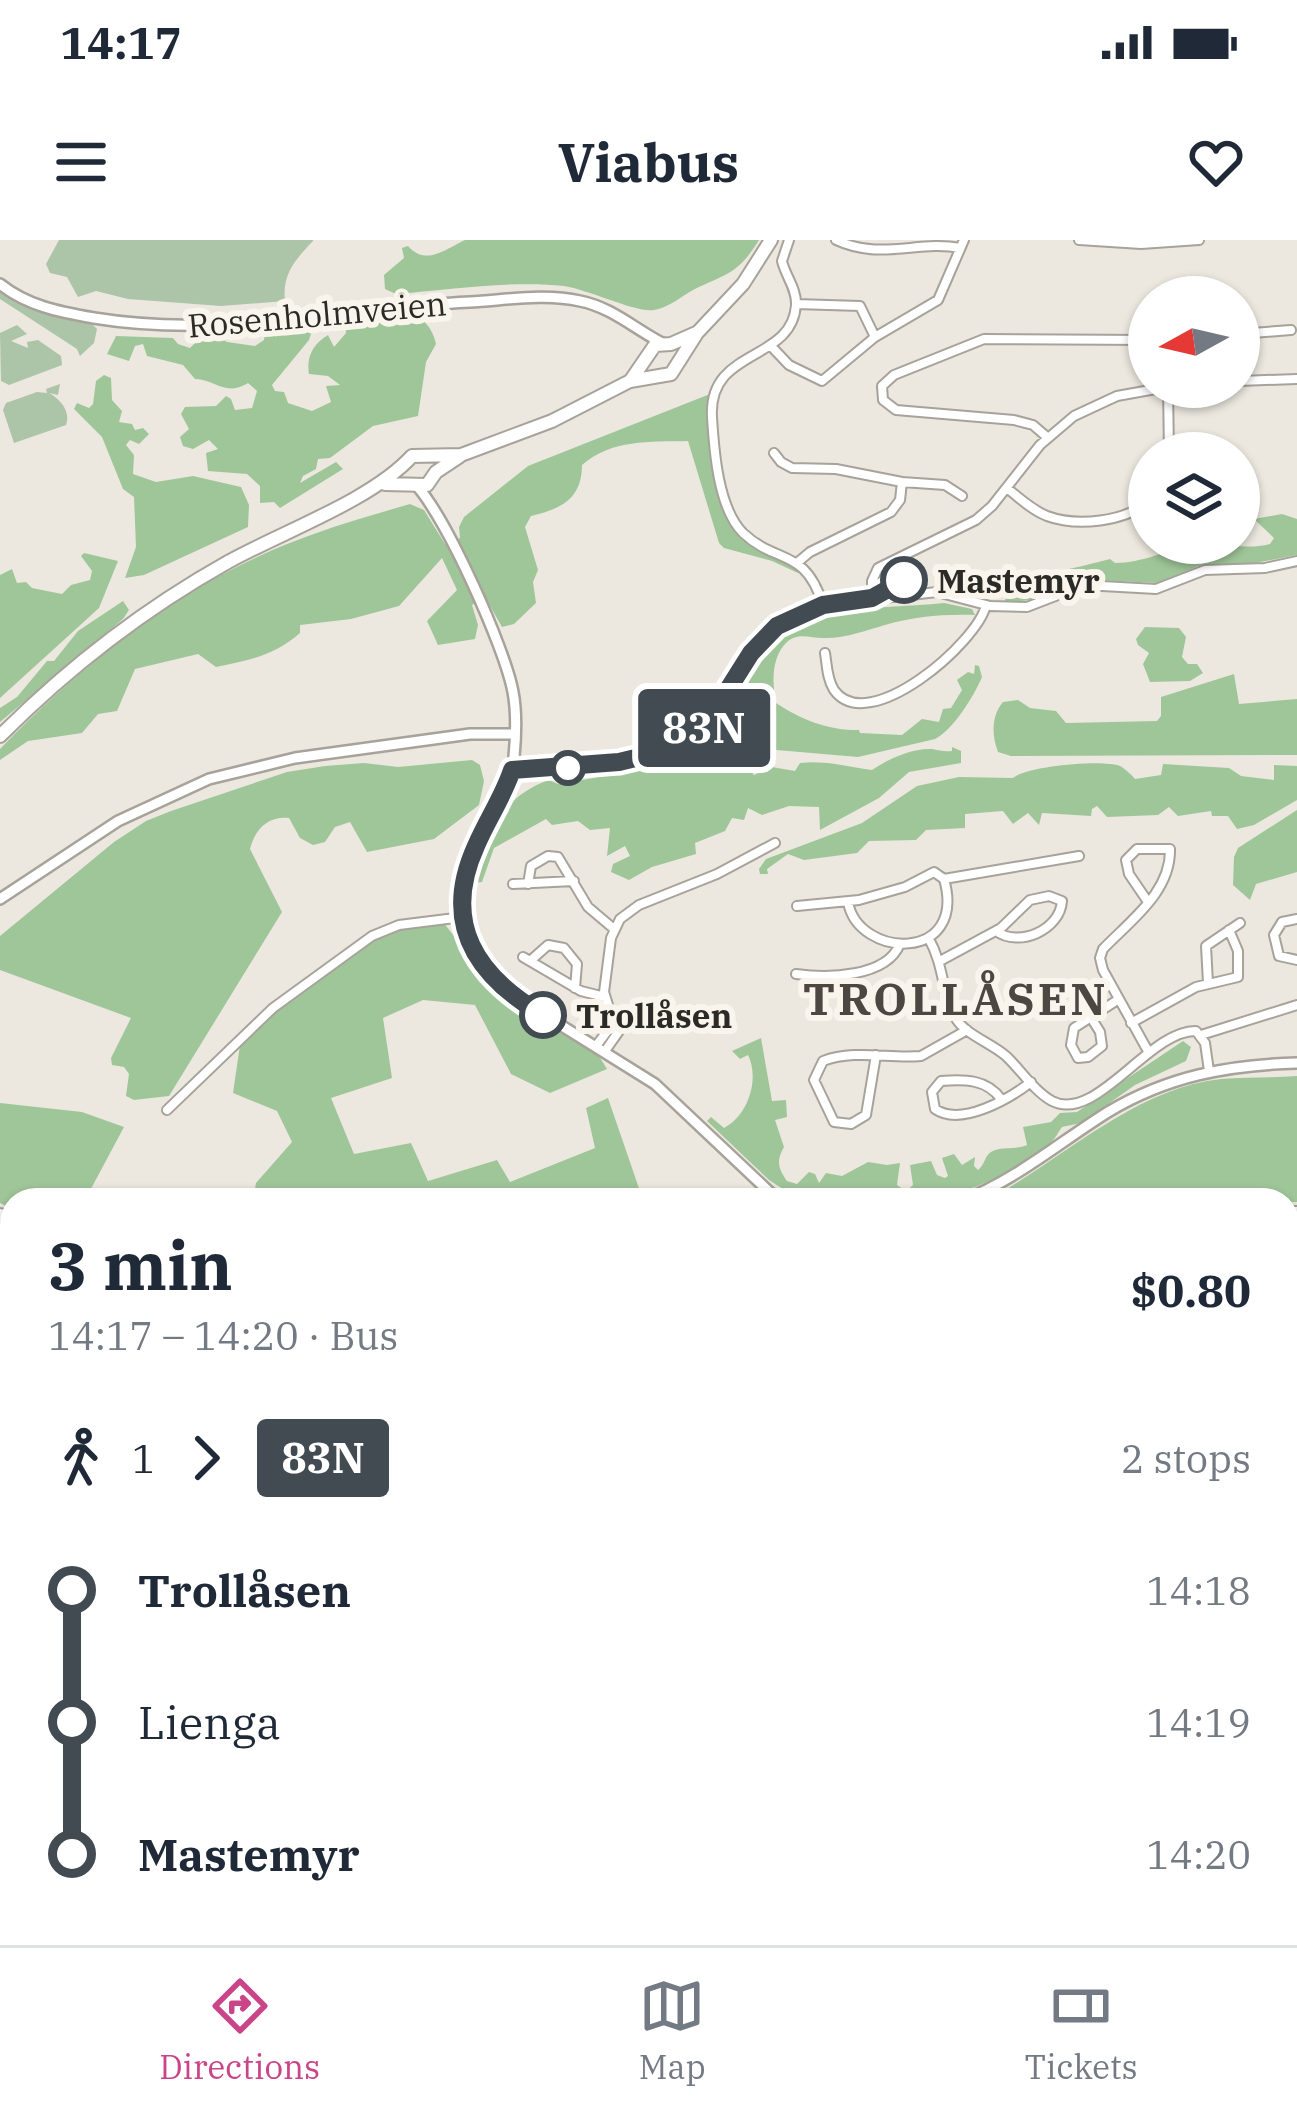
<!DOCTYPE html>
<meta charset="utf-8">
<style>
body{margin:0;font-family:"IBM Plex Serif",serif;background:#f6f6f7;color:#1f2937;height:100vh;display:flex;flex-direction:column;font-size:45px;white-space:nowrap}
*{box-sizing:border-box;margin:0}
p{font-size:39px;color:#747a83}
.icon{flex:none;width:66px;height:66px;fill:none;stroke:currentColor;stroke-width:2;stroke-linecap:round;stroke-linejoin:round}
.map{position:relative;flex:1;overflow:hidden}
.sheet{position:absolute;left:0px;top:948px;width:1299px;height:759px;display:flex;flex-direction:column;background:#fff;border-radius:36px 36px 0 0;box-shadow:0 3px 9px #0004}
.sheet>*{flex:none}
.badge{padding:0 24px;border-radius:9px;font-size:42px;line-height:78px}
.needle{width:78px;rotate:262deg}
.fabs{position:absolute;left:1128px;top:36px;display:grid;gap:24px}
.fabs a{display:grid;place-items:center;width:132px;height:132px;border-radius:50%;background:#fff;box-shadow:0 3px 9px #0004;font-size:60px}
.map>.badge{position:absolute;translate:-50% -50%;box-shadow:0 0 0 6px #fff}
.legs{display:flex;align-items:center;gap:18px;height:132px;padding:0 48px;font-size:39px}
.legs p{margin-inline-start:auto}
.head{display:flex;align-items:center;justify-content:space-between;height:204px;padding:0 48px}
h1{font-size:66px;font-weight:700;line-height:90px}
ul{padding:0 48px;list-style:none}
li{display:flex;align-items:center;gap:42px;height:132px;font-size:45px}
li i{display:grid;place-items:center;width:18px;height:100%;margin:0 15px;background:currentColor}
li i::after{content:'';width:30px;height:30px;margin:-15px;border:9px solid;border-radius:50%;background:#fff}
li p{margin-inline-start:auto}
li:first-child i{background:linear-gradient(#0000 50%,currentColor 0)}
li:last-child i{background:linear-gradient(currentColor 50%,#0000 0)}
.status{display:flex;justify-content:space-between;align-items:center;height:84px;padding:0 60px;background:#fff;direction:ltr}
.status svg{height:33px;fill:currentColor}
header{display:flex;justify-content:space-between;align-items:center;height:156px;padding:0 48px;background:#fff;font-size:54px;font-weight:700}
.tabs{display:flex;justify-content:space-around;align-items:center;height:168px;border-top:3px solid #e0e1e3;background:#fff;font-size:33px;color:#747a83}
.tabs a{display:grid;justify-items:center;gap:6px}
.tabs .active{color:#ca4588}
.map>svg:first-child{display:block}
.green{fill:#acc4a8}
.forest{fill:#9fc699;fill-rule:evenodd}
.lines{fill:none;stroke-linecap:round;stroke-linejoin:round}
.stream{stroke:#76b6d1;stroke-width:3}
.river{stroke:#76b6d1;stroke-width:14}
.minor-casing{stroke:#a7a29a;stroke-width:12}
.tertiary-casing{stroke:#a7a29a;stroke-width:14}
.secondary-casing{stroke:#a7a29a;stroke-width:15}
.primary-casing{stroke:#a7a29a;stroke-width:16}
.trunk-casing{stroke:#a7a29a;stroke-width:16}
.minor{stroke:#fff;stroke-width:8}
.tertiary{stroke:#fff;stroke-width:9}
.secondary{stroke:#fff;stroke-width:10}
.primary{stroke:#fff;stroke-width:12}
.trunk{stroke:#fff;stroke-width:12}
.line-1-casing{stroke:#fff;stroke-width:27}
.line-1{stroke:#424a52;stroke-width:18}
.stop-1-dot{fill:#fff;stroke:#424a52;stroke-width:6}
.labels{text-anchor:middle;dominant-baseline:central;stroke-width:12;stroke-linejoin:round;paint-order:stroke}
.street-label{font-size:33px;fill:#2b2a26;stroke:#faf5ec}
.stop-label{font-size:33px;font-weight:bold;fill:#2b2a26;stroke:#faf5ec;text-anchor:start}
.district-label{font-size:45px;font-weight:bold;letter-spacing:3px;fill:#4c4841;stroke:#faf5ec}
</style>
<div class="status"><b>14:17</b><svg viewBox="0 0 49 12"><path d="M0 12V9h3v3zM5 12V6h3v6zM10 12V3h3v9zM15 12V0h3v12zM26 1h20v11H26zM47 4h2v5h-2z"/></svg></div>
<header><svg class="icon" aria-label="menu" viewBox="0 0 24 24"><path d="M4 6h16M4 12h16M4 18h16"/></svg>Viabus<svg class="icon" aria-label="heart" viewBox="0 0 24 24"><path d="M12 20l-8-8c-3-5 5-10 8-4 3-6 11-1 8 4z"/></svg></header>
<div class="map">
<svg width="1297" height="1705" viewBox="0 0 1297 1705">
<rect width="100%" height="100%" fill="#ece8df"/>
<!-- green -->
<path class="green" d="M59,0H313V1C295,20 282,34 285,61L221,66L128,59L96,51L78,57L67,37L50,33L46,24Z
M0,49L89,81L97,89L94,103L80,116L77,109L0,59Z
M17,85L27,94L11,101L28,108L27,102L38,100L61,116L62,125L9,145L1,141L0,93Z
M60,144L58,155L49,153C60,159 71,171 66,185L14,203L3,170L6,163L37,152L47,153L46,149Z"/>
<!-- forest -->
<path class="forest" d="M465,0H759C738,34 728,33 695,49C681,56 669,68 654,70C636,73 590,50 564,46C513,40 448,50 396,54L385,49L384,35L404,18L402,8L408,6C426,26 444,10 465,0Z
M398,70C418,73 432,84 436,104L426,122L418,176L373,186L330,218L318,219L316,229L303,236L300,243L336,222L343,229L280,268L274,262L260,263V246L247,234L208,231L206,213L218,209L209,200L193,209L183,206L180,197L189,189L181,174L185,167L216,166L226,156L231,159L235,170L252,168L257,151L248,143C225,157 217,140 195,139L183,125L147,116L143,104L135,106L129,121L107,114L116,96L173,98L178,104L190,108L198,100L217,96L227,102L255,106L264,100L266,86L381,76ZM329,85L345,86L346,93L334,107L328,95C313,104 306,117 309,134L328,136L340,145L326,146L331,162L312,171L288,163L284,152L275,151L272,145L309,100L313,87Z
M104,135L111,138L112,160L122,171L119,182L132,184L135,190L143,188L149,194L139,204L130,200L126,205L134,215L133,234L156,242L193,236L241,247L249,265L248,287L144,335L125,338L136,307L134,257L123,249L102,197L74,169L77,163L89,168L93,164L96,141Z
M710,154L711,210L733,287L801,331L798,333L772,321L724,308L719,303L688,201C649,202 612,199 582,225C582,259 561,269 531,276L525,287L538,330L533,342L536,363L514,384L502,387L485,357L472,365L478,385L475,399L438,405L427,381L457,350L442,318L399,366L351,379L300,385V393C274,416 249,420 216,427L198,414L135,429L117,471L98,474L82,493L28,501L0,520V509C82,424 184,343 295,301C333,286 372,275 410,264L424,270L445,304L460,298L459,287L464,277L528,226Z
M1282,274L1297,279V315L1255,323L1198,326L1160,343L1072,339L1033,360L1005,362C1007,328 1035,330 1063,330C1067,330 1103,321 1110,319L1115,323C1143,323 1165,310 1192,306C1218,301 1244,311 1270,304L1274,298L1254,279Z
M84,313L118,321L99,368L0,458V335L12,329L17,343L26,342L32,348L62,354L71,345L90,340L92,331L81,316Z
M123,361L129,370L123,379L0,482V468L17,457L47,421H54L78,391Z
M944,363L972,369L975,375C944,374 916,376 885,385C867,390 844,399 823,398C810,398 798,392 787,402C771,417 772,443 776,463C801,480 831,491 859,490L860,493L902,495L922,479L939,482L943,469L951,468L962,450L957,440L968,432L974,434L975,425L979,426L982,437C974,456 953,490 935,499L858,517L718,505V494C734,466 749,427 772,405C815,363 888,369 944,363Z
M1145,387L1179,388L1186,397L1182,417L1188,424H1197L1203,433L1190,441L1150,442L1143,424L1149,413L1138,405L1136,399Z
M1234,434L1239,464L1297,459V515L1011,516L998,512C991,494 992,475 1003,462L1018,460L1030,468L1056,471L1066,483L1157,481L1161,476V457Z
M952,507L961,511V523L909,532L879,558L820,590L819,567L789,566L762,575L748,568L744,580L732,578L725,591L695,603L696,614L652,627L629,640L611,632L613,624L630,616L625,606L607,616L610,588L590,590L578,581L552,585L546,579L494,608L482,642L474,643C490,595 498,558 549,540L558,544L652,528L696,512L720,515L726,528L746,525L754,535L772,527L795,531L800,523C825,520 849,527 872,530C888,519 912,508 932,509C938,510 945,512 952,511Z
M472,520L480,525L484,541L479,565L434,599L367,612L350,582L335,587L325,602L313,605L300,598L289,578C268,576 255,589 250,609L282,672L169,856L134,860L126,856L129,834L124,827L112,825L111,818L131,778L0,730V696L114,602L146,581L171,571L287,532L325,526L364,523L398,527Z
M1163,524L1229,528L1241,536L1274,540V525L1297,526V560L1254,585L1237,589L1228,576H1212L1211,571L1178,576L1169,567L1158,575L1107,577L1097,566L1092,569L1091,576L1042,573L1039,585L1028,573L1013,584L1003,571L965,574V588L926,590L916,600L869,601L857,613L804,620L788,614L767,629L768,634H760L759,629L766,619L862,583L917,546L959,537L1013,538C1026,526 1103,519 1120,526C1123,527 1134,537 1135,539L1161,535Z
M1297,570V632L1256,644L1250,660L1233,645L1234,617L1238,608Z
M443,682L500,754L594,808L607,829L550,853L511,834L475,765L423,760L383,778L392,838L331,858L354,914L411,903L428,941L497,920L510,942L595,908L586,868L608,858L643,960H253L256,943L292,902L277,871L233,853L240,805L280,762L391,688Z
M761,798L772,861L786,860L787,877L775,880L784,907C776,921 778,928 787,941L797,944L809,932L815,934L819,943L826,933L842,936L868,922L887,925L900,923L897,945L906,951L913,945L910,925L931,921L937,935L945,938L948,936L942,918L954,914L962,925L975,917L974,926L978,930C983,926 984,921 987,916C995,904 1014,911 1027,905L1023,887L1051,882L1060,873L1077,872L1183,801L1191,807L1186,821L1135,845L1081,883L1062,887C1058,892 1056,898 1051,902C1027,928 935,973 902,955L900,960H818L810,951L797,958L769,940L707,881L711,877L724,888C748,876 760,839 748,815L740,819L732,811Z
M1297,836V962L987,960C1061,921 1134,848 1221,839C1246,837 1272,838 1297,836Z
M0,863L82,872L124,887L85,960H12V969L0,963Z
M0,1046H12V1330L0,1332Z
M12,1382V1695H1221L1236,1705H0V1384Z"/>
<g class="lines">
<!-- stream -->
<path class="stream" d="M1287,1020L1297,1032"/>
<!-- river -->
<path class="river" d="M0,1310L12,1309"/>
<!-- minor casing -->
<g class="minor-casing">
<path id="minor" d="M789,0L782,21C785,35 797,49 796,65C792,123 708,107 712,177C714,210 718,268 743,293C777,325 805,307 823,365
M836,0C881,21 918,0 960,8
M1079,0L1141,4L1199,0
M796,64L860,66L875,97
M1239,94L1291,90
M770,105L789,125L822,141L875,97L938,60L964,0
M1239,141L1297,139
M1168,147L1169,213
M1047,197L1033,185L1014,180L896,170L883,160L882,146L894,135L984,99L1149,100
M774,213L781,222L792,228L836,229L902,242L945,245L962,256
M1007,248C1019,258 1032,270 1047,276C1077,287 1125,282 1149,261
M798,322L810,312L891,272L900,260L902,242
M872,359V341L878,328L976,280L992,266L1040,205L1074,176L1117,156L1167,147
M825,413C827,425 827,439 834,450C868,498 978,402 986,365
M512,530L633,521L679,506L711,479L763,398L793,376L823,365L937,352L990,366L1027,367L1084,345L1156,349L1205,330L1265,328L1297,321
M944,639L1079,616
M513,644L574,641
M528,644L531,626L548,616L558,617L588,667L614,689
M1148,662L1129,634L1126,620L1137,609H1170C1171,652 1131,680 1103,709L1100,718L1103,730L1149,813
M797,666L859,660L905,647L934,632L944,639C968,723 858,719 848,662
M1297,679L1282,682L1274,695L1279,716L1297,720
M929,699C944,725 942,754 955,777C965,795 990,802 1006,816C1021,830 1034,851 1052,861C1096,884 1149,790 1196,791L1205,803L1209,831
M523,717L581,751L605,757
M530,721L548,705L564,708L577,724L575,748
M940,721L1001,688L1030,660L1049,656L1062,661C1060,690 1019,708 996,691
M796,734C827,738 886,738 900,704
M1208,743L1206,706L1240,683
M1090,776L1100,792L1102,806L1088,817L1078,818L1071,805L1074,788L1119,759
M1131,783L1196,747L1238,737V711L1229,690
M1201,795L1297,765
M596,806L617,778
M605,811L624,784L610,771L604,752L611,698L620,679L639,665L717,634L775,603
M876,815L866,875L851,884L834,882L814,840L823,821C855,809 889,819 921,816L967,790
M1001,859C987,839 964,839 941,841L932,852L935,869C961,887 1009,859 1031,842
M167,870L273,768L372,696L399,685L463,677
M0,1414L12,1409
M1287,1529L1297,1534"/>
</g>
<!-- tertiary casing -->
<g class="tertiary-casing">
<path id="tertiary" d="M0,44C27,66 60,72 94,78C221,99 344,68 470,62C506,60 545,53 580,61C611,67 635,89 662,103
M416,245C446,277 505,408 513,452C517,473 516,496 514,517C511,548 492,574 478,601C452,654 460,712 506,751L655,844L778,960
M0,659L118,581L209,539L295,518L470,494H515
M964,960C1017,939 1060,902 1108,872C1168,836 1228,825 1297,823"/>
</g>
<!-- secondary casing -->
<g class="secondary-casing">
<path id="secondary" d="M1287,1093L1297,1086
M0,1239L12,1236"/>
</g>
<!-- primary casing -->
<g class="primary-casing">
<path id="primary" d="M631,140L655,105L671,104L696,93
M385,244L427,245L436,232L460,216
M0,496C68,428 144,369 228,322C284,291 372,260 412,216L461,215L552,181L630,141L671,134L697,93L743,44L771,0"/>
</g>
<!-- trunk casing -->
<g class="trunk-casing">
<path id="trunk" d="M1287,973H1297
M0,975L12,980
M0,1014L12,1015
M0,1030L12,1031"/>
</g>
<!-- minor -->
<use href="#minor" class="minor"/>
<!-- tertiary -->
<use href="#tertiary" class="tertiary"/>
<!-- secondary -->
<use href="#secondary" class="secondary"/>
<!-- primary -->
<use href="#primary" class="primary"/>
<!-- trunk -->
<use href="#trunk" class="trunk"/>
</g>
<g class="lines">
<!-- line-1 casing -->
<g class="line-1-casing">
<path id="line-1" d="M543,775C476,736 441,683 476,606C487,580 503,557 512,530L619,522L673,509L705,486L751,413L777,386L823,365L872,358L904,340"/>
</g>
<!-- line-1 -->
<use href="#line-1" class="line-1"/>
</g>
<!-- markers -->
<g class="stop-1-dot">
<circle cx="904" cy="340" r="21"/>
<circle cx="568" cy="528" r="15"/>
<circle cx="543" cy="775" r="21"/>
</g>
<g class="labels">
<!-- street labels -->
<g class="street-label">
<text transform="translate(317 74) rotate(-5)">Rosenholmveien</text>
</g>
<!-- stop labels -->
<g class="stop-label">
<text x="937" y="340">Mastemyr</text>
<text x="576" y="775">Trollåsen</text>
</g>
<!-- district labels -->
<g class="district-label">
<text x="956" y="758">TROLLÅSEN</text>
</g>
</g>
</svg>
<div class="fabs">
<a><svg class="needle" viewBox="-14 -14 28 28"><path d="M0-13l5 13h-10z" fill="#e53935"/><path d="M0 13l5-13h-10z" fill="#747a83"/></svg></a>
<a><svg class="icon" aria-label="layers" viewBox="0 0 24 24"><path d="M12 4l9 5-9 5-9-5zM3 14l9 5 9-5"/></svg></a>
</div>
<b class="badge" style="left:704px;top:488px;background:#424a52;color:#fff">83N</b>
<section class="sheet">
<div class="head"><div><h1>3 min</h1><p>14:17 – 14:20 · Bus</p></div><b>$0.80</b></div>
<div class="legs"><svg class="icon" aria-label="walk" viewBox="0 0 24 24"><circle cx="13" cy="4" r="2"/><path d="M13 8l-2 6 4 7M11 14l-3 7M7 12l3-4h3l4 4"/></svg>1<svg class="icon" aria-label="forward" viewBox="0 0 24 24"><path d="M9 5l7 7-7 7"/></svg><b class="badge" style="background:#424a52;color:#fff">83N</b><p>2 stops</p></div>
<ul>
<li><i style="color:#424a52"></i><b>Trollåsen</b><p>14:18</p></li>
<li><i style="color:#424a52"></i><span>Lienga</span><p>14:19</p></li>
<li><i style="color:#424a52"></i><b>Mastemyr</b><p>14:20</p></li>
</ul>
</section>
</div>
<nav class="tabs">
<a class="active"><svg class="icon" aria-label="directions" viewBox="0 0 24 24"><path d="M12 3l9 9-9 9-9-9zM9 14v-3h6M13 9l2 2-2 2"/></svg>Directions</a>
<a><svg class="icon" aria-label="map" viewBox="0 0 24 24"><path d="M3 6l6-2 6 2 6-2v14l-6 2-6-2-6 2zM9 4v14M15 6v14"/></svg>Map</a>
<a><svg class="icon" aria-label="tickets" viewBox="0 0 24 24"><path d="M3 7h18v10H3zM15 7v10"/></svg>Tickets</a>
</nav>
